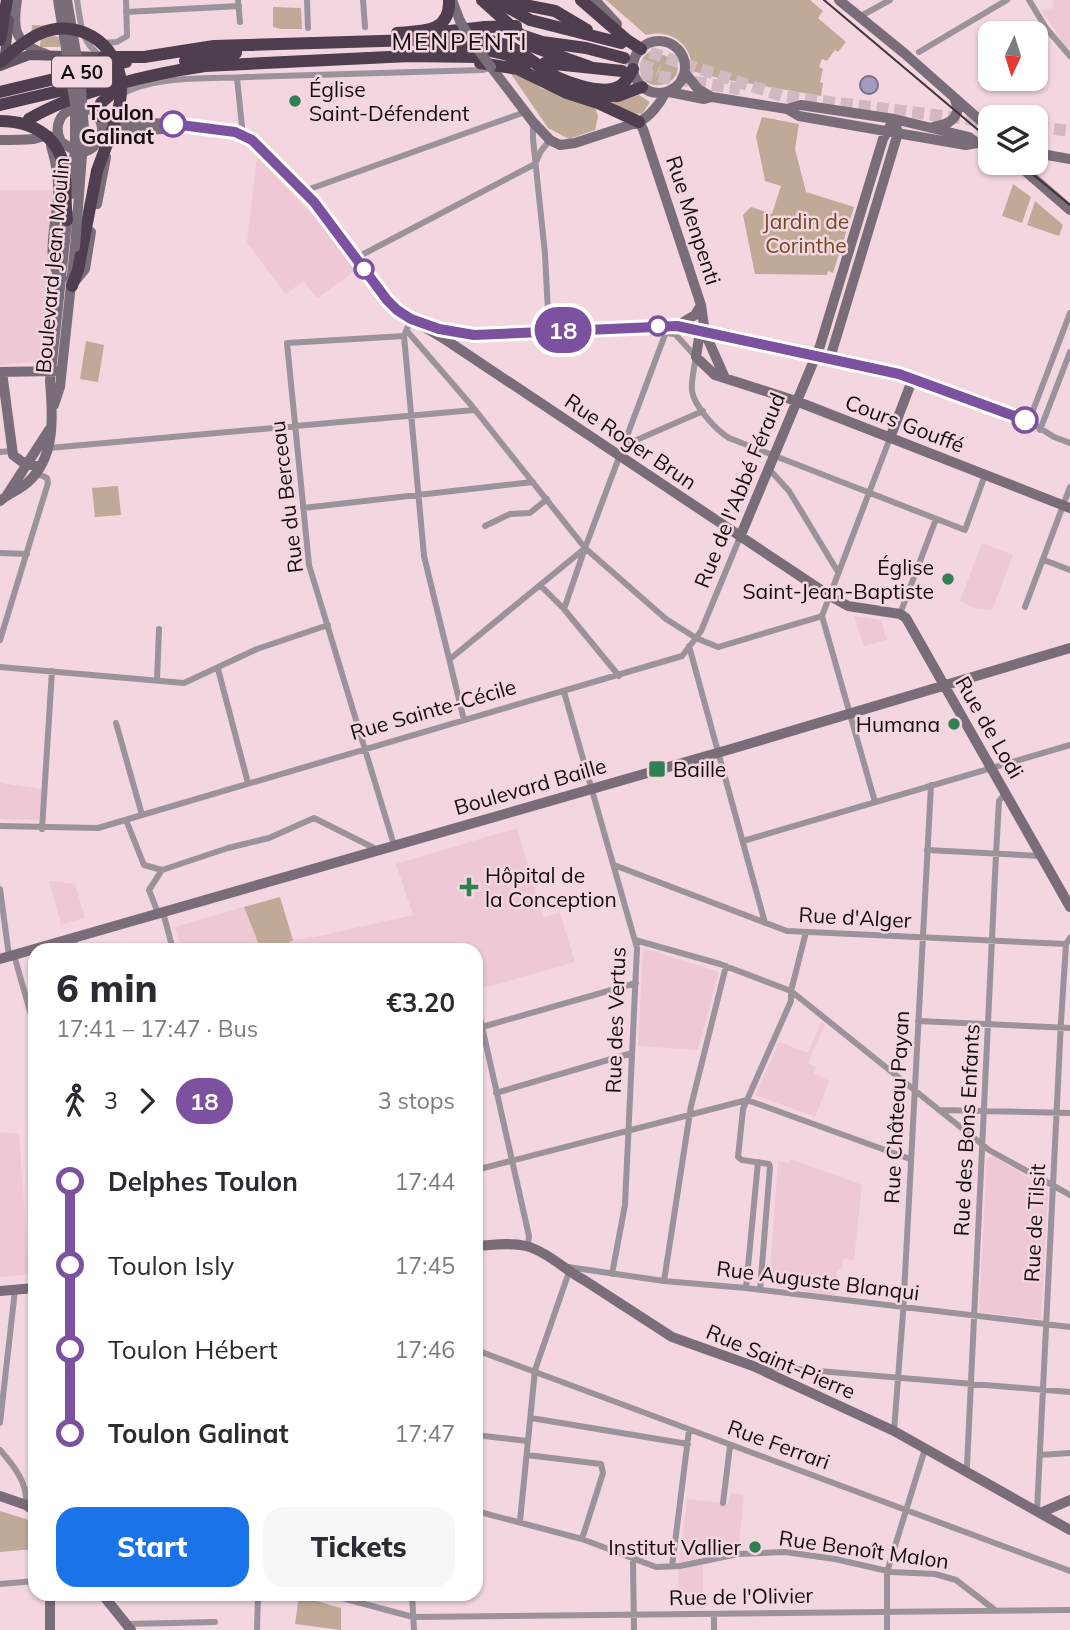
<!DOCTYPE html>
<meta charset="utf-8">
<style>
body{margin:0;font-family:Mulish,sans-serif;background:#f7f7f7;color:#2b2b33;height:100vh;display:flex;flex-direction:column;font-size:26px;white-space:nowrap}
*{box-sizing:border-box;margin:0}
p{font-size:23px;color:#7c7c81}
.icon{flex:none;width:38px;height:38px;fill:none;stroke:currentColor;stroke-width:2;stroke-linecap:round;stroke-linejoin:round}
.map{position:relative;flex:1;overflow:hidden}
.sheet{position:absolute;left:28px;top:943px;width:455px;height:658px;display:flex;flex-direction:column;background:#fff;border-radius:21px;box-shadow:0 2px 5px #0004}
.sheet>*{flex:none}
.badge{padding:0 14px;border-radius:23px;font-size:24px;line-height:46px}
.needle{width:46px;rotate:184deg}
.fabs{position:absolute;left:978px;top:21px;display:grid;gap:14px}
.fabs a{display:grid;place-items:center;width:70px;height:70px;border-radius:14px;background:#fff;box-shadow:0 2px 5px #0004;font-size:35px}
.map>.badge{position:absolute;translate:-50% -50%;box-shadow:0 0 0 4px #fff}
.legs{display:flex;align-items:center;gap:10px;height:77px;padding:0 28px;font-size:23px}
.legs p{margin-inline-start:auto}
.overview{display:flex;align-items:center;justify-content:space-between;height:119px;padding:0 28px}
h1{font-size:38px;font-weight:800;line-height:52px}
.action{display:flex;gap:14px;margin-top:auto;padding:14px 28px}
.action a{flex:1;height:80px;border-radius:21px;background:#1a73e8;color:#fff;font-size:28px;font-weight:800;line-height:80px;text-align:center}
.action a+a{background:#f7f7f7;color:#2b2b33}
ul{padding:0 28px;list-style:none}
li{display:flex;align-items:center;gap:24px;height:84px;font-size:26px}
li i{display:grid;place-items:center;width:10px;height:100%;margin:0 9px;background:currentColor}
li i::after{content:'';width:18px;height:18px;margin:-9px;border:5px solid;border-radius:50%;background:#fff}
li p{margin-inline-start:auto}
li:first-child i{background:linear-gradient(#0000 50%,currentColor 0)}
li:last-child i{background:linear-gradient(currentColor 50%,#0000 0)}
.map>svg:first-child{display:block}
.built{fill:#eec8d5}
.green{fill:#c1a997}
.water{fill:#a39cbe;stroke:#78718a;stroke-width:2}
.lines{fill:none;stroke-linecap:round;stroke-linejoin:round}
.highway-tunnel{stroke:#d2b8c0;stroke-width:12;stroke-dasharray:12 6;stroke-linecap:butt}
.street{stroke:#9b929b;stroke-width:6}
.secondary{stroke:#7a6d7a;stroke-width:10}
.primary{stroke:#625463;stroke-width:10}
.highway{stroke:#4e3e4f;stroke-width:12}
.tram{stroke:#403337;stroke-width:2}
.secondary-bridge{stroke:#7a6d7a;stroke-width:10}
.highway-bridge{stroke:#4e3e4f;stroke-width:12}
.line-1-casing{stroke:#fff;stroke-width:16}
.line-1{stroke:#7b51a0;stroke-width:10}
.poi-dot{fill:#318051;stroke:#f3d6df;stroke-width:2.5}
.stop-1-dot{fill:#fff;stroke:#7b51a0;stroke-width:3.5}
.labels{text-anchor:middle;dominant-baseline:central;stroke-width:5;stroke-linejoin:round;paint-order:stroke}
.shield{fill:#f3d6df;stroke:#58494d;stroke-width:2}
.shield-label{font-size:19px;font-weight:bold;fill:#150c0f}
.poi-label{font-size:21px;fill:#150c0f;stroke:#f3d6df;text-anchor:start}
.stop-label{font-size:21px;font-weight:bold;fill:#150c0f;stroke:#f3d6df;text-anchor:end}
.street-label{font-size:21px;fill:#150c0f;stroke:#f3d6df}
.park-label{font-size:21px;fill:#744822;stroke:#f3d6df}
.quarter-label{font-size:24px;letter-spacing:2px;fill:#150c0f;stroke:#f3d6df}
</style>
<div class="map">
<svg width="1070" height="1630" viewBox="0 0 1070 1630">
<rect width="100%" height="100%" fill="#f3d6df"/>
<!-- built -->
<path class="built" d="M1053,0H1070V47L1067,48L1041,10L1054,8Z
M257,157L323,226L355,271L317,298L303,281L286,294L247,243Z
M0,190H54L48,257L50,343H46V361L0,365Z
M982,543L1013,555L992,610L974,608L960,601Z
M854,616L881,620L887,640L864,646Z
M0,783L42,789L39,820L0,819Z
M517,828L543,917L560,913L575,962L476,990V950H278L297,938L302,939L324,935L413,915L396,864Z
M49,881L75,884L85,918L61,924Z
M244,907L261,950H181L175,927Z
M646,949L719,972L698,1050L638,1046L643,951Z
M821,1022L825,1024L808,1063L816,1067L814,1073L829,1081L815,1117L755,1095L779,1042L808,1053Z
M0,1132L19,1134L29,1274L0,1277Z
M993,1156L1046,1188L1048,1192L1041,1319L979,1312L987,1158Z
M791,1159L862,1185L854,1260L843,1259L842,1269H837L834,1295L808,1292L798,1288L797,1290H789L769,1282L778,1163L780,1161L789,1163Z
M730,1493L744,1495L738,1552L679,1562L687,1499L728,1504Z
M703,1562V1608H679L678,1569Z"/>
<!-- green -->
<path class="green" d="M606,0H810L823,11L818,18L846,42L838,52L835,50L827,61L822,59L819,67L823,69L820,82L823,83L821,96L723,79L692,71C693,45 671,28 646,35Z
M273,7L301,8L302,29H281L273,27Z
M32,25L53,26L52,36L60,37V47H40L41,36H31Z
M653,50H662L661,54L668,57L670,53C698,82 640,101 640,67C641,58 646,53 653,50Z
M507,68L518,71L541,88L595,107L598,116L595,130L569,139L548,128Z
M639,95L650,102L642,114L631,113L611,103Z
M762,117L799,124L795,149L806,192L854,207L833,273L828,271L827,275L755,274L743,215L751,207L772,214L781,186L765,181L756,136Z
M1013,184L1031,197L1022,223L1002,216Z
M1035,201L1063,225L1059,236L1027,225Z
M86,341L104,345L98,382L80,379Z
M118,486L121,515L95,517L92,488Z
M280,897L293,940L278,950H261L244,907Z
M0,1511L35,1522V1549L0,1552Z
M299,1596L341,1608V1630L295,1624Z"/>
<!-- water -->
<path class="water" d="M860 85a9 9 0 1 1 18 0a9 9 0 1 1-18 0Z"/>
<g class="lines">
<!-- highway-tunnel -->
<path class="highway-tunnel" d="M633,47L782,96L990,122
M624,58L659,71
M623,71L740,89
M1036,127L1070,131"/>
<!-- street -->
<path class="street" d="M77,0C81,23 80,42 101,56
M238,0L240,22
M307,0L308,28
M363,0L365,27
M1029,0L1046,28L1070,56
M126,12L239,6
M859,17L890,0
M104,43L117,42L127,36L126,0
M919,52L1007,0
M237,78L243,136
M121,94C158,75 207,79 247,77C326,74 404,72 482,70L489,68
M533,124V139L545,254L549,331
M304,191L525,112
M356,258L535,164L541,151L550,140
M411,319L404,336L424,556L464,720
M407,331L472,406L585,548L666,619L696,638L701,631L740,537
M666,333L675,334L696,357C694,368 691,381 692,391C694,406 716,430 729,438L965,530L985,475
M705,333L815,355
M913,378L1029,421L1054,437L1070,443
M1029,421L1070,313
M1040,430L1070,352
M625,445L703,411
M49,448L474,410
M0,452L12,451
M769,469L789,491L838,572
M303,508L533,482
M485,526L510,514L530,513L547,499
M0,553L27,554
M1044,560L1070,570
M540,585L564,609L619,676
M1025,607L1070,487
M564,609L585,548L666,332
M900,614L936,519
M822,616L875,802
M822,616L890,438
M0,640L48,483L47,478L34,472
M689,646L765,923
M450,659L584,549
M0,667L184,683L257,649L328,625
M218,669L248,783
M157,680L159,629
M564,692L637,948L625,1205L612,1274
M116,723L142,815
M126,820L144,865L162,870L228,848L269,838L314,818L378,850
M0,826L98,828L682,656L696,638L718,647L822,616
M42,829L52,671
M743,841L1070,745
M394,845L309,565L287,343L404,336
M927,850L1041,856
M614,865L787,931L1066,944
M0,889L9,956
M163,912L173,950
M158,913L149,890L162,870
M73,938L77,950
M635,940L720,964L791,991L989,1150L1070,1195
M14,955L35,1029
M476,1000L529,1236L528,1246
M918,1021L1070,1028
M482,1027L636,983
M496,1093L632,1053
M939,1110L1070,1113
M476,1170L747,1100L910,1159
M568,1267L664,1281L746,1288L1070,1327
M664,1281L691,1106L726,966
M746,1288L758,1162
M760,1290L770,1167L769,1164L742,1160L738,1157L743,1109L791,1001V991L806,932
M476,1350L1070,1571
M759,1366L1070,1392
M531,1418L688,1444
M0,1423L15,1290
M894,1431L903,1313L931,785
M476,1435L528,1441
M0,1450C14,1466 28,1483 26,1505
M527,1455L601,1464L603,1473L582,1539
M1040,1455L1070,1453
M965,1471L967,1466L996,854L999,801L1006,792
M723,1503L730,1446
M476,1511L582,1539L656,1567L680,1566L738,1554L785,1552L835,1559L892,1572L935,1574L956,1580L995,1610
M1037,1511L1061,1022L1066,944L1070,938
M520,1521L535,1370L569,1272
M633,1559L634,1630
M672,1567L689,1430
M0,1584L35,1581
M327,1594L413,1617L1070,1610
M412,1594L414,1630
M127,1624L215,1622
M257,1630L258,1594
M714,1630V1614
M887,1630V1572L925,1449"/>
<!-- secondary -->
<path class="secondary" d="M17,0C12,30 15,44 46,54
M67,0L71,23
M452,0L460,21
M595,0L617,24
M839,0L904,53L990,129
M633 67a26 26 0 1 1 52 0a26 26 0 1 1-52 0Z
M491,67L533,122L550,140L560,145L575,143L639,122C650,116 660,104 665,93
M685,73L698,89L712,97
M669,92L704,99L712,97L787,109L801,105L894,119L969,137L977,143
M787,109L799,116L966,145L977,143L990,145
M100,121L173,124L235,132L252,140L314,202L387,300L402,315L414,320
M639,122L643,129L701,305L705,333L725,378
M933,127C945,125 955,122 958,109L955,100
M105,132L164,129
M0,140C11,140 22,140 33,139C38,138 44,135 49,136C65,138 78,166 97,143C102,138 103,130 101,123C91,93 45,110 61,142
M51,146C56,162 59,180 58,197C57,218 44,264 62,278
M1036,153L1070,159
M1016,163L1070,210
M97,204L106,157
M76,280L85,269L91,232
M411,319L446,340L830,596L848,606L900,614L906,618L1070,907
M429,325L456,334L474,335L662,326H677L705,333
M677,326L695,315L701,305
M705,333L699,338L696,357L715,375L796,401L1070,508
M826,357L913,378L890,438
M830,358L898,133L894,119
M0,372L56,371
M2,372L13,455L21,461L39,467
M54,405L60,387L75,247
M7,495L49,430
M0,501C8,494 19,490 27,483C56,458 53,416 50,381L68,213
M740,537L820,346L883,139L894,119
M0,959L731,749L1070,648
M476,1246C492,1245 510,1242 526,1246C548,1252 565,1270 584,1280L672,1337L753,1366L894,1431L1070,1530
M0,1291L35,1288
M0,1496L26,1505L35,1511
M1040,1513L1070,1500
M50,1594V1630
M102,1594L131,1630"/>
<!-- primary -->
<path class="primary" d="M4,63L9,20
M0,66L29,55L103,57"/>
<!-- highway -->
<path class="highway" d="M482,0L521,35L542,42L586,48L624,58
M495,0L530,20L621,43
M513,0L520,4L555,11L587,30
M581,0L627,40L641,49
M441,32L485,27
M397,33C422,31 450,33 449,1
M0,40L7,0
M531,46L590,67
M429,47L486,50L508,55
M103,57H144L214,46L450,39L491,41L510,46L521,53
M185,61L236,53
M480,63L518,69L567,93L598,103L639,122
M545,63L622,71
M542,68C557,80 601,97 620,86C626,82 630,75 633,69
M0,92L126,62
M592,96H618L642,87
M0,105L119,77
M98,116L101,103L118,88
M29,119C77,91 150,74 205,66L410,56L477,57
M72,286L78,270L97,171"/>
<!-- tram -->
<path class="tram" d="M824,0L990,140
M1019,163L1070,205"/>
<!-- secondary-bridge -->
<path class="secondary-bridge" d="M58,0L75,104V149L71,194
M460,21L471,40L491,67
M71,25L80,74L84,129L75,247"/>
<!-- highway-bridge -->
<path class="highway-bridge" d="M485,27L516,26
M521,53L542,68
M508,55L525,66
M0,62C12,52 24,41 39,34C77,17 117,42 121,83C123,111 106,144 97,171
M0,121C34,121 62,138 65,175C66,190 65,205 67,220"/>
</g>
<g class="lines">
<!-- line-1 casing -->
<g class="line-1-casing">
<path id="line-1" d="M173,124L235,132L252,140L314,202L387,300L397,310L411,319L439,329L474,335L677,326L899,374L1025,420"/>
</g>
<!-- line-1 -->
<use href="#line-1" class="line-1"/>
</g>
<!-- markers -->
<g class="poi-dot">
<circle cx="295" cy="101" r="7"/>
<circle cx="948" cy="579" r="7"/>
<circle cx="954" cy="724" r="7"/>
<rect x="648" y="760" width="18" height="18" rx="3.5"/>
<path d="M465.5 876.5h7v7h7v7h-7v7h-7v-7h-7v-7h7z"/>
<circle cx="755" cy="1547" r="7"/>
</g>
<g class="stop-1-dot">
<circle cx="173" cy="124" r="12"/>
<circle cx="364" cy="269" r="9"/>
<circle cx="658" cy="326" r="9"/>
<circle cx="1025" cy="420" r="12"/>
</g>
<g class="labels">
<!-- shield labels -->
<rect class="shield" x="52" y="56.5" width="60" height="31" rx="5"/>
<g class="shield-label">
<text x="82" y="72">A 50</text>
</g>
<!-- poi labels -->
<g class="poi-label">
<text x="309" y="89">Église<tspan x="309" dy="24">Saint-Défendent</tspan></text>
<text x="934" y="567" text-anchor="end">Église<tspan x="934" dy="24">Saint-Jean-Baptiste</tspan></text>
<text x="940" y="724" text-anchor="end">Humana</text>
<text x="673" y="769">Baille</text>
<text x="485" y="875">Hôpital de<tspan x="485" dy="24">la Conception</tspan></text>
<text x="741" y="1547" text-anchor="end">Institut Vallier</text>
</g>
<!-- stop labels -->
<g class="stop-label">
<text x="154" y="112">Toulon<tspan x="154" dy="24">Galinat</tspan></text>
</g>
<!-- street labels -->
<g class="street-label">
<text transform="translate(694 220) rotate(72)">Rue Menpenti</text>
<text transform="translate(52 265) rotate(-85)">Boulevard Jean Moulin</text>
<text transform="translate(905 423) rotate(21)">Cours Gouffé</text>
<text transform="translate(631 441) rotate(34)">Rue Roger Brun</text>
<text transform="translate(739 490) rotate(-68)">Rue de l'Abbé Féraud</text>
<text transform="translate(286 497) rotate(-97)">Rue du Berceau</text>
<text transform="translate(433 709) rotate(-16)">Rue Sainte-Cécile</text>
<text transform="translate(990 727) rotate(60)">Rue de Lodi</text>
<text transform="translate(530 786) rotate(-16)">Boulevard Baille</text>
<text transform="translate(855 917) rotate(3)">Rue d'Alger</text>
<text transform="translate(615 1020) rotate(-88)">Rue des Vertus</text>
<text transform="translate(896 1107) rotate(-87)">Rue Château Payan</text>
<text transform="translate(966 1130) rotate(-87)">Rue des Bons Enfants</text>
<text transform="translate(1034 1223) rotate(-87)">Rue de Tilsit</text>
<text transform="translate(818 1280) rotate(7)">Rue Auguste Blanqui</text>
<text transform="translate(781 1361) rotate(23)">Rue Saint-Pierre</text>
<text transform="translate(779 1444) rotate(20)">Rue Ferrari</text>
<text transform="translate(864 1549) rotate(8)">Rue Benoît Malon</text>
<text transform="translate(741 1596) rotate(-1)">Rue de l'Olivier</text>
</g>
<!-- park labels -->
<g class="park-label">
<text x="806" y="221">Jardin de<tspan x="806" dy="24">Corinthe</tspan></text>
</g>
<!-- quarter labels -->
<g class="quarter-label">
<text x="460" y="41">MENPENTI</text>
</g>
</g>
</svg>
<div class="fabs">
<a><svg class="needle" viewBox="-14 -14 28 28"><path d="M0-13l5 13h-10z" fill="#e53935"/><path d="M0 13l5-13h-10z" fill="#7c7c81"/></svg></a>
<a><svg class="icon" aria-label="layers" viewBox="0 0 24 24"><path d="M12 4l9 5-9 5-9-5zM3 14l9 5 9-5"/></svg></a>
</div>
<b class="badge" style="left:563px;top:330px;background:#7b51a0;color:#fff">18</b>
<section class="sheet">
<div class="overview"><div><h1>6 min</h1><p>17:41 – 17:47 · Bus</p></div><b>€3.20</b></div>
<div class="legs"><svg class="icon" aria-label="walk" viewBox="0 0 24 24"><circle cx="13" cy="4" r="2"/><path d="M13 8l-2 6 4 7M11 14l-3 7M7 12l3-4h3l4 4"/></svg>3<svg class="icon" aria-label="forward" viewBox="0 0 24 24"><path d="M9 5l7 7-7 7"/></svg><b class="badge" style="background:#7b51a0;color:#fff">18</b><p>3 stops</p></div>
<ul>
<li><i style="color:#7b51a0"></i><b>Delphes Toulon</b><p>17:44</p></li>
<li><i style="color:#7b51a0"></i><span>Toulon Isly</span><p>17:45</p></li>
<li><i style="color:#7b51a0"></i><span>Toulon Hébert</span><p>17:46</p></li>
<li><i style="color:#7b51a0"></i><b>Toulon Galinat</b><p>17:47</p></li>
</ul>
<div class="action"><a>Start</a><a>Tickets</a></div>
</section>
</div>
